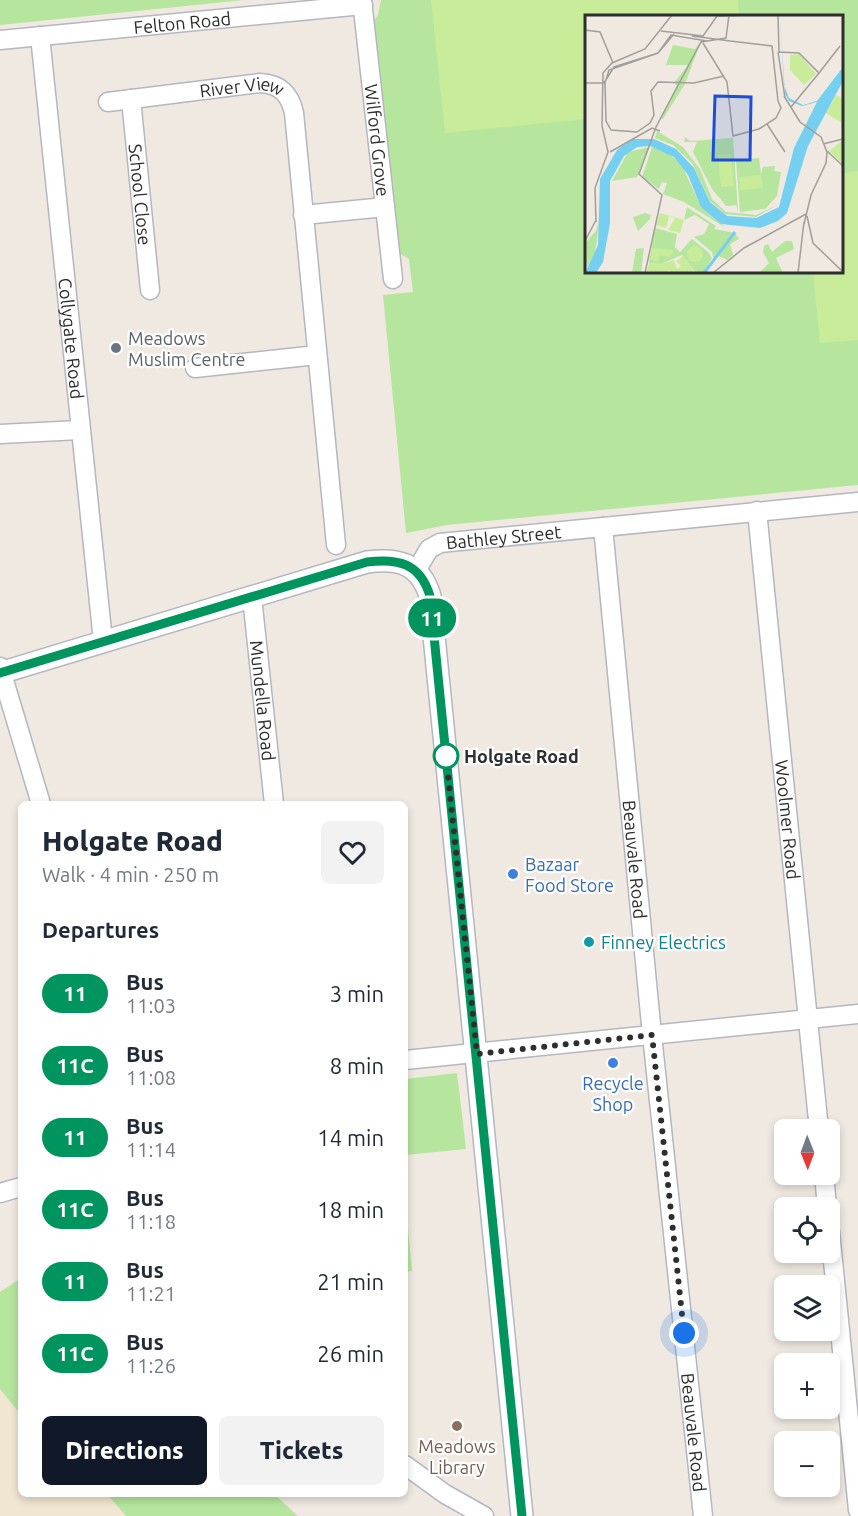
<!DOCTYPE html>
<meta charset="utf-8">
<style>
body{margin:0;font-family:Ubuntu,sans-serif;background:#f2f2f3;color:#1f2937;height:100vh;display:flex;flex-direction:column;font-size:22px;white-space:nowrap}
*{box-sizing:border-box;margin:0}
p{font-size:20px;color:#747a83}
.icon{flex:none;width:33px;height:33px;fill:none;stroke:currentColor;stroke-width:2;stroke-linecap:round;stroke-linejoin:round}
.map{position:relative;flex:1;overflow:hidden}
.panel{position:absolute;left:18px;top:801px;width:390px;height:696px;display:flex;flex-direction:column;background:#fff;border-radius:9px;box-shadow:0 3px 9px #0003}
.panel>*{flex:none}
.badge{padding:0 12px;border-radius:20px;font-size:21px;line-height:39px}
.needle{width:39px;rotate:179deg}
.tools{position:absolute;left:774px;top:1119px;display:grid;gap:12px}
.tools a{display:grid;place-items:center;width:66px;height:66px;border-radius:9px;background:#fff;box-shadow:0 3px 9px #0003;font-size:30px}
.you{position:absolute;width:30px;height:30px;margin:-15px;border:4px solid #fff;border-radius:50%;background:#1a73e8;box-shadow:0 0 0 9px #1a73e833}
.map>.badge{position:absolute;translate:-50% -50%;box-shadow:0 0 0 3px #fff}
h2{padding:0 24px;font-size:22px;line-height:54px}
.round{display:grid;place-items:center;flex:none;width:63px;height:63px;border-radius:9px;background:#f2f2f3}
.overview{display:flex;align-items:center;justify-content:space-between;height:102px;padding:0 24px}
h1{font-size:28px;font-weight:800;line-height:45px}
.cta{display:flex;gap:12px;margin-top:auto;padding:12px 24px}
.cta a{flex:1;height:69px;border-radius:9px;background:#111827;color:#fff;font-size:24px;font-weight:800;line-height:69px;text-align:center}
.cta a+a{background:#f2f2f3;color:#1f2937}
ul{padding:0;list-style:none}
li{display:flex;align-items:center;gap:18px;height:72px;padding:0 24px}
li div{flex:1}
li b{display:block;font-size:22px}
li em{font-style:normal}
li .badge{min-width:66px;font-weight:700;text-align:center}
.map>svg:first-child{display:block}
.education{fill:#f0e6d1}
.green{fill:#b6e59e;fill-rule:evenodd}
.pitch{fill:#c9ec9a}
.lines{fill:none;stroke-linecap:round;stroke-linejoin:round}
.minor-casing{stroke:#b4b7c1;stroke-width:21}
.tertiary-casing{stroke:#b4b7c1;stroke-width:24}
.minor{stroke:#fff;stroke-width:18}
.tertiary{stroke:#fff;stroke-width:21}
.line-casing{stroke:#fff;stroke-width:14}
.line{stroke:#00945e;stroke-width:9}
.walk{stroke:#2e2e2e;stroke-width:6;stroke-dasharray:0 10.8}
.worship-dot{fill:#6b7280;stroke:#fff;stroke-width:2}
.stop-dot{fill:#fff;stroke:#00945e;stroke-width:3}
.shop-dot{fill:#3f7fe0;stroke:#fff;stroke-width:2}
.culture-dot{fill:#0f9aa8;stroke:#fff;stroke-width:2}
.education-dot{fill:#8d6e63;stroke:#fff;stroke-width:2}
.labels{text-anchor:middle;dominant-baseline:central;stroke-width:4.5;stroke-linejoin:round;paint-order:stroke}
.street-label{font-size:18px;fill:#2e2e2e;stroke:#fff}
.worship-label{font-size:18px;fill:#5b616d;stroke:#fff;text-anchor:start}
.stop-label{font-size:18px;font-weight:bold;fill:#2e2e2e;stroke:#fff;text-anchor:start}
.shop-label{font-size:18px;fill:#366cbe;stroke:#fff;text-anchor:start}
.culture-label{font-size:18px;fill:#0d838f;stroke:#fff;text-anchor:start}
.education-label{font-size:18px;fill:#785e54;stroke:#fff}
.inset-river{fill:none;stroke:#75cff0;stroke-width:3}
.inset-road{fill:none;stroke:#a29e99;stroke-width:1.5}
.view{fill:#1d4ed8;fill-opacity:0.15;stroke:#1d4ed8;stroke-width:3}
.inset-edge{fill:none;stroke:#2e2e2e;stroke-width:3}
</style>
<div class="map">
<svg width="858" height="1516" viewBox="0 0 858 1516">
<rect width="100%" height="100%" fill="#efe9e1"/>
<!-- education -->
<path class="education" d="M0,1389L21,1415V1494H107L126,1516H0Z"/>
<!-- green -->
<path class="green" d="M0,0H244L0,25Z
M381,0H858V485L447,525L406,533L383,295L413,292L409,259L397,252L373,22L378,15ZM586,16H842V272H586Z
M457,1073L466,1149L405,1155V1079Z
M405,1217H407L412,1271L405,1272Z
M21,1278V1415L0,1389V1292Z
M107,1494H274L298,1516H126Z"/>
<!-- pitch -->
<path class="pitch" d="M431,0H738L739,16H586V119L445,133Z
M858,171V340L820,343L813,272H842V173Z"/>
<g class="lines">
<!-- minor casing -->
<g class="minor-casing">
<g id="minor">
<path id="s1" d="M362,0L393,279"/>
<path id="s2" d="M40,36L103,641"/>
<path id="s3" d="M0,40L363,5"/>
<path id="s4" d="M131,99L150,290"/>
<path id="s5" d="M108,102L260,83C280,84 290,94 294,113L336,545"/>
<path d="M303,215L385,207"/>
<path d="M195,368L317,355"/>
<path d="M0,434L80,430"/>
<path id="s6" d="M757,511L819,1130"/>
<path id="s7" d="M603,527L652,1035L703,1516"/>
<path id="s8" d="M416,571L429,549L440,543L858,502"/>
<path id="s9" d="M252,597L274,804"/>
<path d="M0,667L41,804"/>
<path d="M405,1060L858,1014"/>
<path d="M824,1174L827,1208"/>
<path d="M0,1193L21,1187"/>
<path d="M830,1231L858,1510"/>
<path d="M405,1465L445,1494L484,1516"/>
</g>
</g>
<!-- tertiary casing -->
<g class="tertiary-casing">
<path id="tertiary" d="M0,673L367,562C398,558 420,563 430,596L522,1516"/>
</g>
<!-- minor -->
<use href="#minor" class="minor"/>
<!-- tertiary -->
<use href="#tertiary" class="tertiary"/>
</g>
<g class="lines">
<!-- line casing -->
<g class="line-casing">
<path id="line" d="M0,673L367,562C398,558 420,563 430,596L522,1516"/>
</g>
<!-- line -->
<use href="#line" class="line"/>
<!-- walk -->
<path class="walk" d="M446,756L477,1054L652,1035L684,1333"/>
</g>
<!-- markers -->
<circle class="worship-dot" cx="116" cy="348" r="6"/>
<circle class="stop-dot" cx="446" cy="756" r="12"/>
<g class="shop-dot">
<circle cx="513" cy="874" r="6"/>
<circle cx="613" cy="1063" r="6"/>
</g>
<circle class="culture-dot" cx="589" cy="942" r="6"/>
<circle class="education-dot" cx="457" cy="1426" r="6"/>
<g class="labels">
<!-- street labels -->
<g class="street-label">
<text stroke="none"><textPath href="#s3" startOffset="183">Felton Road</textPath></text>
<text stroke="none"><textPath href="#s5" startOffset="135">River View</textPath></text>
<text stroke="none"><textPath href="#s1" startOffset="141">Wilford Grove</textPath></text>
<text stroke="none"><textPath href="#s4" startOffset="96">School Close</textPath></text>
<text stroke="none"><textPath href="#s2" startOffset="304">Collygate Road</textPath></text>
<text stroke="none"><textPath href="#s8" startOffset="102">Bathley Street</textPath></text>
<text stroke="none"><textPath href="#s9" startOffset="104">Mundella Road</textPath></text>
<text stroke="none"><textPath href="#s6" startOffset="310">Woolmer Road</textPath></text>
<text stroke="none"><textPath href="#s7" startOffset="334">Beauvale Road</textPath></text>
<text stroke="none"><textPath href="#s7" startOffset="910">Beauvale Road</textPath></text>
</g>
<!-- worship labels -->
<g class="worship-label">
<text x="128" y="338">Meadows<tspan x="128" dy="21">Muslim Centre</tspan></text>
</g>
<!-- stop labels -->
<g class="stop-label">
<text x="464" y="756">Holgate Road</text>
</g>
<!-- shop labels -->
<g class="shop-label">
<text x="525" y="864">Bazaar<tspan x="525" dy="21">Food Store</tspan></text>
<text x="613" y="1083" text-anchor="middle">Recycle<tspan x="613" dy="21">Shop</tspan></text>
</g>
<!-- culture labels -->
<g class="culture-label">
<text x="601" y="942">Finney Electrics</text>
</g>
<!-- education labels -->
<g class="education-label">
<text x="457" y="1446">Meadows<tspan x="457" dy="21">Library</tspan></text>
</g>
</g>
<!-- overview -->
<g transform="translate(585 15)">
<rect width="258" height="258" fill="#efe9e1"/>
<path d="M116,26L100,69L78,104L75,103L92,71L89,68L103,50H81L88,30L110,34ZM72,116L98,132L115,154L127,184L141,197L171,200L194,189L171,202L140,199L125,186L107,148L88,130L70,123ZM100,122L105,126L148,123L153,197L151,190L141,191L127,174L108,137L112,127H99ZM65,132L52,162L27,166L43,137ZM67,132L84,139L96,149L117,193L141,213L99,187L78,179L82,168L77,167L74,174L57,162ZM174,143L176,159L178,152L190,151L189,156L196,157L192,181L180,194L155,197L151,145ZM102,192L131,211L129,214L150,218L154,224L145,229L148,240L142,245L134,241L129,246L127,237L109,222L119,219L124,209L110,200L99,205ZM60,198L66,200L65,204L53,216L48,202ZM15,202L10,238L2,252L0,228L11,216ZM70,213L92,219L90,232L95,237L107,224L123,237L127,243L118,258H111L97,240L76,249L64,248ZM200,226H207L209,234L191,243L198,258H174L184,248L178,237L179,231L183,229L187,237ZM59,233L56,258H47L51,234Z" fill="#b6e59e"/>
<path d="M214,39L231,59L219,70L205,55V40ZM251,80L258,84L257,108L241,98ZM258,125V149L244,136ZM146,139L149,171L136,172L133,140ZM176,160L178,173L155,175L154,162ZM75,198L79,199L99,205L95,218L83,215L90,203L84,201L81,213L71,210ZM102 239a8 8 0 1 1 16 0a8 8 0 1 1-16 0ZM67,233L88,235L86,242L75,240L73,247L66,245ZM98,241L110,258H86L82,253L84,258L62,256L64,248L76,249L89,245L92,254L96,251L91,246Z" fill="#c9ec9a"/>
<path d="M195,0L199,70L204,83L218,90L232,86L258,52V66L223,131L202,198L193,206L175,213L136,209L116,192L103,160L89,142L65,131L52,132L39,141L25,166V208L18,247L11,258H0L13,230L15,164L32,135L47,124H69L91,134L109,153L125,187L142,201L171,203L194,192L209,133L232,87L217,91L204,86L200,79Z" fill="#75cff0"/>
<path class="inset-river" d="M119,258L150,217"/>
<path class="inset-road" d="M193,0L194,37L214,38L234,58L255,31M0,15L15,17L28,48M76,16L118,21L132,1L163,0M89,19L73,38L24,55L20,68L21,106L26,115L52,117L65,108L69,100L66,76L73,67L109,68L139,61M107,21L145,26M145,26L187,31L193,86M118,28L142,67L148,121L174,114L191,103L196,93L193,86M193,37L200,83M0,68H19L29,52L73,38L86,20L122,26M199,81L215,107L236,122L242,137L241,148L226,180L219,209M206,92L234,58M182,109L200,137M238,129L258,124M242,136L258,151M25,137L67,113L75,116M222,201L228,228L258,257M11,207L10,173L23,137L17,111L18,58L27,48L60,34L87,0M0,226L11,205M60,258L77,180L54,159L71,112L116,27L141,23L144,0M128,258L159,233L221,199M213,258L219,207"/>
<path class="view" d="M130,81L166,82L165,145H128Z"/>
<rect width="258" height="258" class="inset-edge"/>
</g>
</svg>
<div class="tools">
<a><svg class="needle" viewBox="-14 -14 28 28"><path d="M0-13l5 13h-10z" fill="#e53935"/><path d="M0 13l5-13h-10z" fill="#747a83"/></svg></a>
<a><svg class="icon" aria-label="locate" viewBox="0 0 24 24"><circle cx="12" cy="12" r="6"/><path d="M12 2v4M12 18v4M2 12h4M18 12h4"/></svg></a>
<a><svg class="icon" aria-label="layers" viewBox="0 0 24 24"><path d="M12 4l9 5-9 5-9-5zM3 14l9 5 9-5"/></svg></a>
<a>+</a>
<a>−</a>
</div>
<div class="you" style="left:684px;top:1333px"></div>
<b class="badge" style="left:432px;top:618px;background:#00945e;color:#fff">11</b>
<section class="panel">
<div class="overview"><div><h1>Holgate Road</h1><p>Walk · 4 min · 250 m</p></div><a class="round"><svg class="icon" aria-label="heart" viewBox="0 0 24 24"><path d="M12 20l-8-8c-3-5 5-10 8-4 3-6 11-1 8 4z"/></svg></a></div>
<h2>Departures</h2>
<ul>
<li><span class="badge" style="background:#00945e;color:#fff">11</span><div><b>Bus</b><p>11:03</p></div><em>3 min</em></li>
<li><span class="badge" style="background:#00945e;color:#fff">11C</span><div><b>Bus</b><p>11:08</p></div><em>8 min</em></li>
<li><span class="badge" style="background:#00945e;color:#fff">11</span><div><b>Bus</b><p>11:14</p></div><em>14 min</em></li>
<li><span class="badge" style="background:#00945e;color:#fff">11C</span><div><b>Bus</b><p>11:18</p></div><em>18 min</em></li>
<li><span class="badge" style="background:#00945e;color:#fff">11</span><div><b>Bus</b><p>11:21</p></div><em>21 min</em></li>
<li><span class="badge" style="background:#00945e;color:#fff">11C</span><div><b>Bus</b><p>11:26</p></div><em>26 min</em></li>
</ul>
<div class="cta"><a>Directions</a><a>Tickets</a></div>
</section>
</div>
